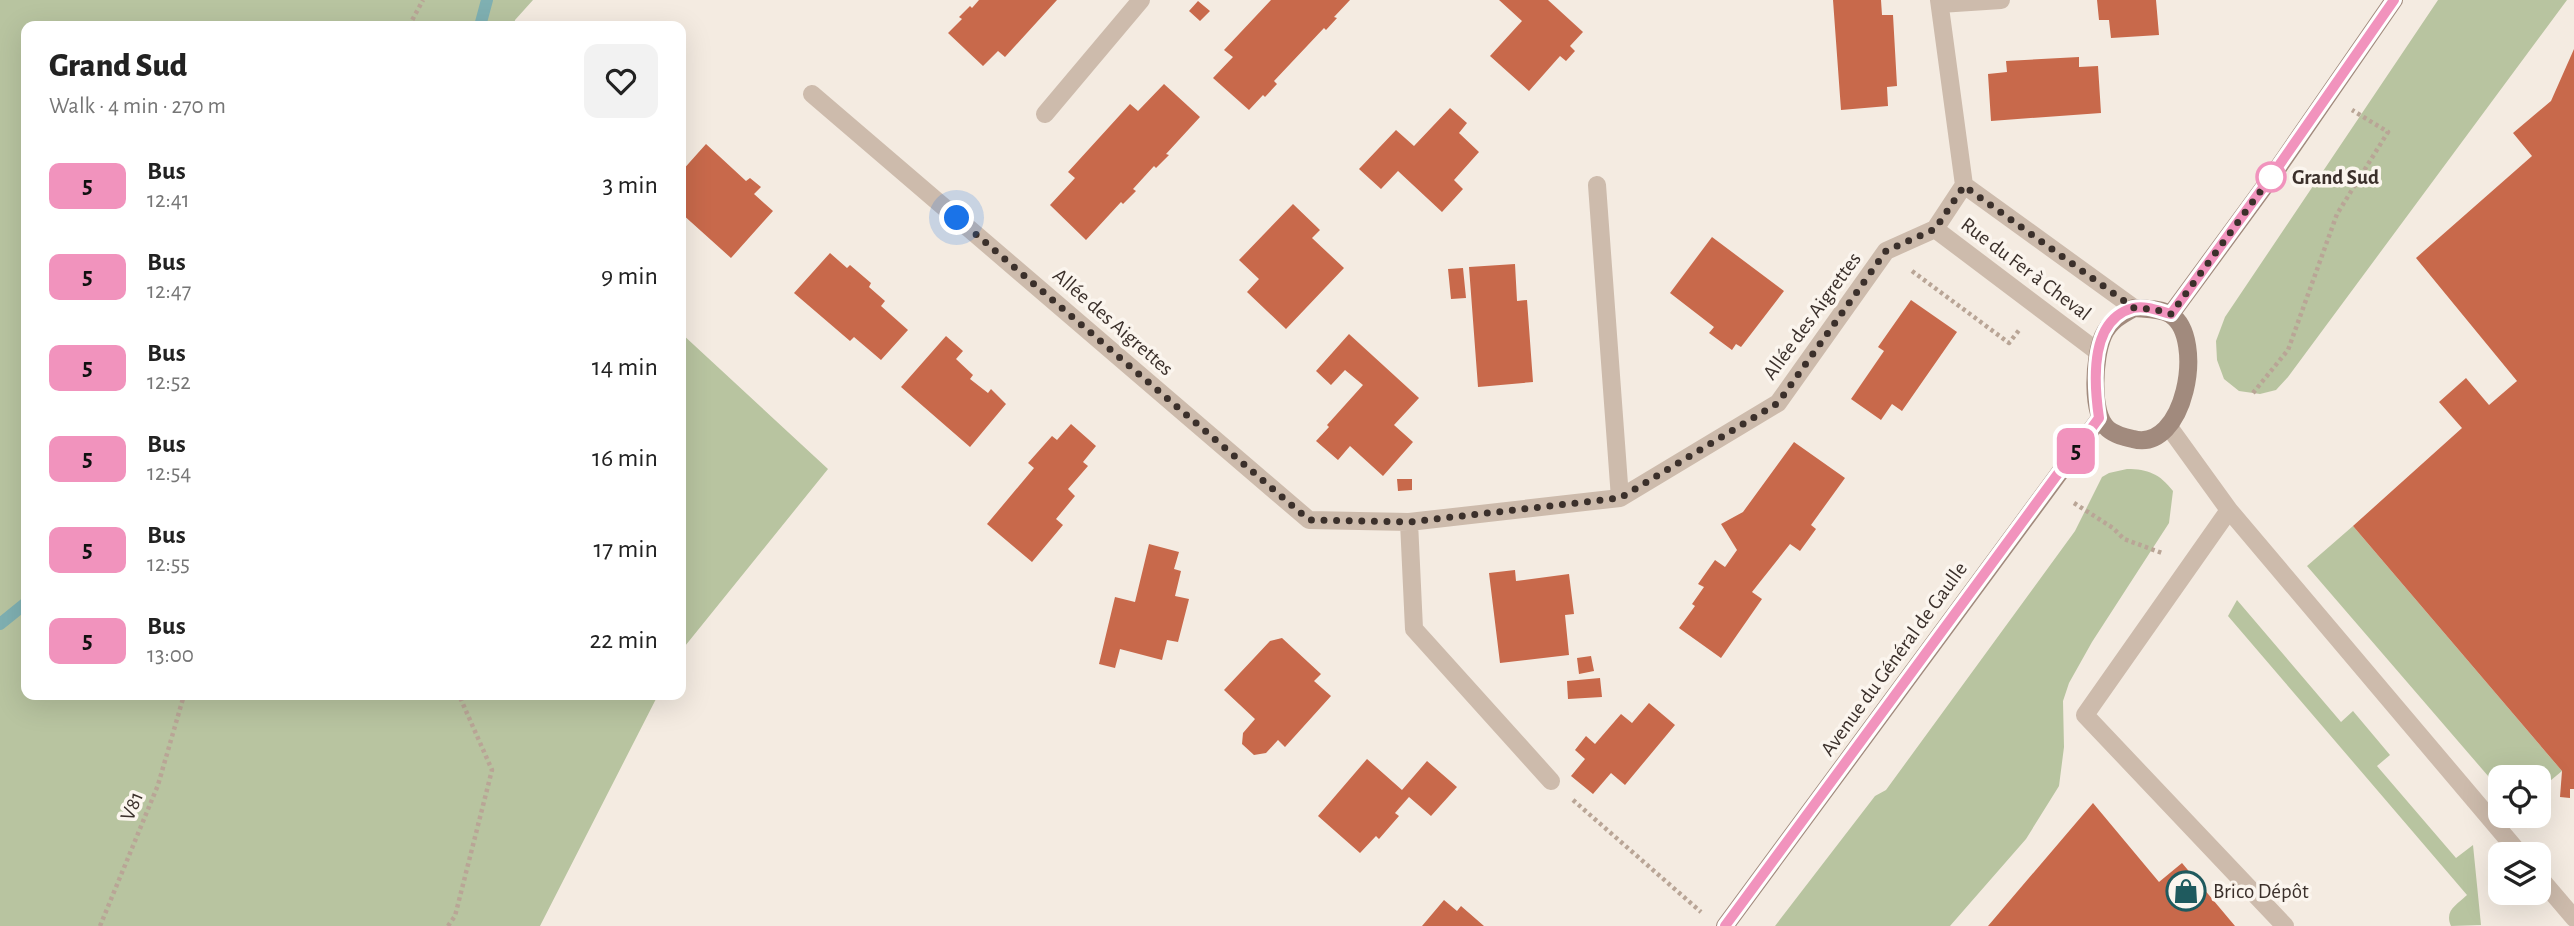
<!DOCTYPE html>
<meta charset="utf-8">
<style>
body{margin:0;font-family:"Alegreya Sans",sans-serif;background:#f2f2f2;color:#222;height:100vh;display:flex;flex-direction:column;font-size:26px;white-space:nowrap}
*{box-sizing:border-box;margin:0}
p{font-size:23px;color:#767676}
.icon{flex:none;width:38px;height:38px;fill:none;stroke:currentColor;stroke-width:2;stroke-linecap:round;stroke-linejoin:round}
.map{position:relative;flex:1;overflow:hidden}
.panel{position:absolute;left:21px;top:21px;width:665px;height:679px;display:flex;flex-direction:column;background:#fff;border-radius:14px;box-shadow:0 7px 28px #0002}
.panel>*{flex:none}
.badge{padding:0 14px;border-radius:10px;font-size:24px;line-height:46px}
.tools{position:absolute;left:2488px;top:765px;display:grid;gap:14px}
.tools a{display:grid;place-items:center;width:63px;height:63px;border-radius:14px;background:#fff;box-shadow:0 7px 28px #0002;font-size:35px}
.you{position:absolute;width:35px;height:35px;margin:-18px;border:5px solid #fff;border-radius:50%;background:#1a73e8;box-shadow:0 0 0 10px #1a73e833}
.map>.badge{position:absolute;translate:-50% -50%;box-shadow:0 0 0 4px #fff}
.round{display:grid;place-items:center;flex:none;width:74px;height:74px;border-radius:14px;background:#f2f2f2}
.overview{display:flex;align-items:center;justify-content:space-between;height:119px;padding:0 28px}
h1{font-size:33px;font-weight:800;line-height:52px}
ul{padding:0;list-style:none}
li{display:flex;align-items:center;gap:21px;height:91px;padding:0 28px}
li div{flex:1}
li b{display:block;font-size:26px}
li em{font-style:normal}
li .badge{min-width:77px;font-weight:700;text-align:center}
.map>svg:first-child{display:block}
.green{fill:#b8c4a0}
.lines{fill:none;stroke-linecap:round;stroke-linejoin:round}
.stream{stroke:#7fb0b2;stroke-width:12}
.building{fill:#c8694b}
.path{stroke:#b9a596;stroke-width:4.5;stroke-dasharray:3.5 3.5;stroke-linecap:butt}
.lane{stroke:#cdbbac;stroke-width:18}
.street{stroke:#cdbbac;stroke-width:18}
.secondary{stroke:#a18a7d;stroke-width:18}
.line-casing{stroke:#fff;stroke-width:16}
.line{stroke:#f193bd;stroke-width:10}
.walk{stroke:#3b302b;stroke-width:7;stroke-dasharray:0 12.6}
.stop-dot{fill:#fff;stroke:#f193bd;stroke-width:3.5}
.labels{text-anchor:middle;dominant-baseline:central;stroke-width:7;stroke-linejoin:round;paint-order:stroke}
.stop-label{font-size:21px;font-weight:bold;fill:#3b302b;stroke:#fbf5ee;text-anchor:start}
.street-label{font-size:21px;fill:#3b302b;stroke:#fbf5ee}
.poi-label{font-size:21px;fill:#3b302b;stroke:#fbf5ee;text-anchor:start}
</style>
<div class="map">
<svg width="2574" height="926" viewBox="0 0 2574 926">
<rect width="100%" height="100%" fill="#f4ebe1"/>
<!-- green -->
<path class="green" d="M0,0H533L515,20L514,26H26V695H658L540,926H0Z
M2438,0H2567L2288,377L2276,390L2260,394L2239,391L2224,379L2217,360L2216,341L2225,317Z
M681,333L828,469L681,651Z
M2127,469C2148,469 2160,474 2173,491L2169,523L2092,642L2069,683L2063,701L2064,747L2059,786L2026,839L1950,926H1775L1875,796L1886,790L2075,531L2102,477L2109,473Z
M2353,526L2562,771L2539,790V777H2501V791L2307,566Z
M2237,600L2341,722L2353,711L2390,755L2377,766L2456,858L2473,845L2481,925L2451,926C2444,910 2457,905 2467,895L2228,616Z"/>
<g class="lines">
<!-- stream -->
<path class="stream" d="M480,26L487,0
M0,624L26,603"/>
</g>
<!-- building -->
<path class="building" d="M979,0H1057L1005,57L998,51L983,66L948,33L962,19L959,17L970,6L972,8Z
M1271,0H1350L1334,17L1337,18L1326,30L1324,28L1274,81L1277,84L1265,97L1263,95L1249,110L1213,78L1233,57L1224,50Z
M1499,0H1548L1583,32L1570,46L1575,51L1566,61L1560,56L1529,91L1490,56L1522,21Z
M1833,0H1881L1882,15H1893L1897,86L1887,87L1888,106L1841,110Z
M2097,0H2156L2159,35L2111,38L2109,20H2099Z
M1198,1L1210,11L1200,21L1189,11Z
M2574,49V789H2570V798L2560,797L2562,771L2353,526L2462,428L2439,402L2466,378L2489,405L2517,381L2416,258L2532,156L2513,133L2551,101Z
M2079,57V67L2098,66L2101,113L1991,121L1988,74L2007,72L2006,61Z
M1164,84L1200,117L1166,154L1169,155L1156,168L1154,166L1133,189L1136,191L1123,204L1121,202L1086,240L1050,205L1075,178L1068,172L1130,104L1138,111Z
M1450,108L1467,123L1459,133L1479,152L1454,180L1463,189L1442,212L1398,171L1381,189L1359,169L1396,130L1414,146Z
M706,144L746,181L750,178L761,187L754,194L773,211L731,258L681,213V172Z
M1293,204L1320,230L1312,238L1344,268L1286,329L1247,292L1259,279L1239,260Z
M1712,237L1784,291L1741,347L1736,344L1732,350L1709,333L1714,327L1670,293Z
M830,253L847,268L850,265L871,283L869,287L885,301L881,306L908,330L881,360L854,337L850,341L794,293Z
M1515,264L1517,301L1527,300L1533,382L1478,387L1469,267Z
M1463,268L1466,298L1451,299L1448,269Z
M1911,300L1957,332L1902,411L1892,404L1881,420L1851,399L1884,351L1878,347Z
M1349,334L1419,398L1394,425L1413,442L1383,476L1350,446L1338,460L1316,441L1329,427L1327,425L1363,385L1345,370L1331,385L1316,371Z
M946,336L963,351L956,359L973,375L970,379L988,393L991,389L1006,404L970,447L901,387Z
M1071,424L1096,446L1083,462L1088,466L1068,489L1075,496L1056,519L1063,525L1032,562L987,524L1034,468L1028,463L1052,436L1057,440Z
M1794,442L1845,478L1811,525L1816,529L1800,551L1790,544L1752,592L1762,599L1721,658L1679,628L1695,606L1692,604L1704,587L1698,584L1715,560L1725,567L1737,550L1721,524L1743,512Z
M1397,479H1412V490L1398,491Z
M1149,544L1179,552L1174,569L1181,571L1175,596L1189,599L1178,642L1167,640L1162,660L1120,649L1115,668L1099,664L1115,597L1135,602Z
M1515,570L1516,581L1569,574L1574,614L1565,615L1569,655L1500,663L1489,573Z
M1282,638L1321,674L1314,681L1331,696L1285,747L1278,740L1266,753L1254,755L1242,744L1243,733L1255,719L1224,690L1270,641Z
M1591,656L1594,671L1579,674L1577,658Z
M1600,678L1602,697L1568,699L1567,681Z
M1649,703L1675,725L1625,785L1611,773L1593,794L1571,776L1585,759L1575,750L1586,736L1595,744L1621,714L1632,723Z
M1367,759L1402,790L1427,761L1457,787L1431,816L1409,797L1395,813L1399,816L1379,839L1376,836L1360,853L1318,816Z
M2093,803L2159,882L2182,863L2235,926H1988Z
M1444,900L1457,911L1461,906L1484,926H1422Z"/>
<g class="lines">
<!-- path -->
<path class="path" d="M409,26L423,0
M1912,271L2009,343L2020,329
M2253,393L2288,350L2337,214L2388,132L2352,110
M2074,503L2113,528L2124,539L2162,553
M1573,800L1701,912
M100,926L158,785L184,695
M448,926L455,916L492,770L459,695"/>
<!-- lane -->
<path class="lane" d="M2169,427L2229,510L2520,854
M2229,510L2085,715L2285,926
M2539,877L2574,918"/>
<!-- street -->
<path class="street" d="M1940,4L2001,0
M812,94L1309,520L1409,522L1620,498L1778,403L1886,251L1935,229
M1045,114L1141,0
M1597,185L1620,498
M1964,185L2134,308
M1935,229L1964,185L1939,0
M1935,229L2098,352
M1409,522L1414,629L1551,781"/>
<!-- secondary -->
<path class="secondary" d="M2134,308C2145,309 2161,308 2171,315C2206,338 2185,453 2133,439C2124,437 2115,435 2108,429C2090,413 2094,357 2103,336C2109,322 2121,315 2134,308Z
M2171,314L2273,175L2394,0
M1725,926L2100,418"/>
</g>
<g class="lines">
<!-- line casing -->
<g class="line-casing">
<path id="line" d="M1725,926L2099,418C2094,384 2089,320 2133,308C2146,305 2159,311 2171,314L2273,174L2394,0"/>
</g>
<!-- line -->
<use href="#line" class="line"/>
<!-- walk -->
<path class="walk" d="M957,218L1309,520L1409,522L1620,498L1778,403L1886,251L1935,229L1964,186L2134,308L2153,309L2171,314L2273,174L2271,177"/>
</g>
<!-- icons -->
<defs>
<g id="shop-ring" transform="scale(2.0125)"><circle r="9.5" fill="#fbf5ee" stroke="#1f5a5e" stroke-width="1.5"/><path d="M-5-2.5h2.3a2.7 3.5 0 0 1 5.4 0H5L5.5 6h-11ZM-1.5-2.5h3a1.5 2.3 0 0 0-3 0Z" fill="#1f5a5e"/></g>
</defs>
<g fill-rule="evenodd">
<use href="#shop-ring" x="2186" y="891"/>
</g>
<!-- markers -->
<circle class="stop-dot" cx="2271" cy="177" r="14"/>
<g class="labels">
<!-- stop labels -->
<g class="stop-label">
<text x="2292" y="177">Grand Sud</text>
</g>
<!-- street labels -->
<g class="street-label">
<text transform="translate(2026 269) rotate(37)">Rue du Fer à Cheval</text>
<text transform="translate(1812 316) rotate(-54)">Allée des Aigrettes</text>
<text transform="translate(1113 322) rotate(41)">Allée des Aigrettes</text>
<text transform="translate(1894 659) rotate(-54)">Avenue du Général de Gaulle</text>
<text transform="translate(132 806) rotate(-68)">V81</text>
</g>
<!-- poi labels -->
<g class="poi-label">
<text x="2213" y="891">Brico Dépôt</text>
</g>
</g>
</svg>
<div class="tools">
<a><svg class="icon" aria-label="locate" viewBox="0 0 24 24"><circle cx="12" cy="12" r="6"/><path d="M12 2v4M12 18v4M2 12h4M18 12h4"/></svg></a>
<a><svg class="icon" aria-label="layers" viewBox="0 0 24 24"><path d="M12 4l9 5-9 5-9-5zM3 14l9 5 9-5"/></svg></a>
</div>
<div class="you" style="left:957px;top:218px"></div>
<b class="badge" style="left:2076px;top:451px;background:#f193bd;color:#111">5</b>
<section class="panel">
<div class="overview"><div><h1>Grand Sud</h1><p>Walk · 4 min · 270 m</p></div><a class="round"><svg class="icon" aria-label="heart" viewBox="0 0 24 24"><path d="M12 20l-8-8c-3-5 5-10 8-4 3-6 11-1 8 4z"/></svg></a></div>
<ul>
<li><span class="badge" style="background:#f193bd;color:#111">5</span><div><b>Bus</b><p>12:41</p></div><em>3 min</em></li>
<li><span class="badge" style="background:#f193bd;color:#111">5</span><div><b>Bus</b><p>12:47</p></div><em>9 min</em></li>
<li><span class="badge" style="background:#f193bd;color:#111">5</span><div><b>Bus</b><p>12:52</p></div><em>14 min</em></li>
<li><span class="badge" style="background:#f193bd;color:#111">5</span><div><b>Bus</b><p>12:54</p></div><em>16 min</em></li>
<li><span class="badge" style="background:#f193bd;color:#111">5</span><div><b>Bus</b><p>12:55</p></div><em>17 min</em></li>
<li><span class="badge" style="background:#f193bd;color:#111">5</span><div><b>Bus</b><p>13:00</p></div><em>22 min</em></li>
</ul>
</section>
</div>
